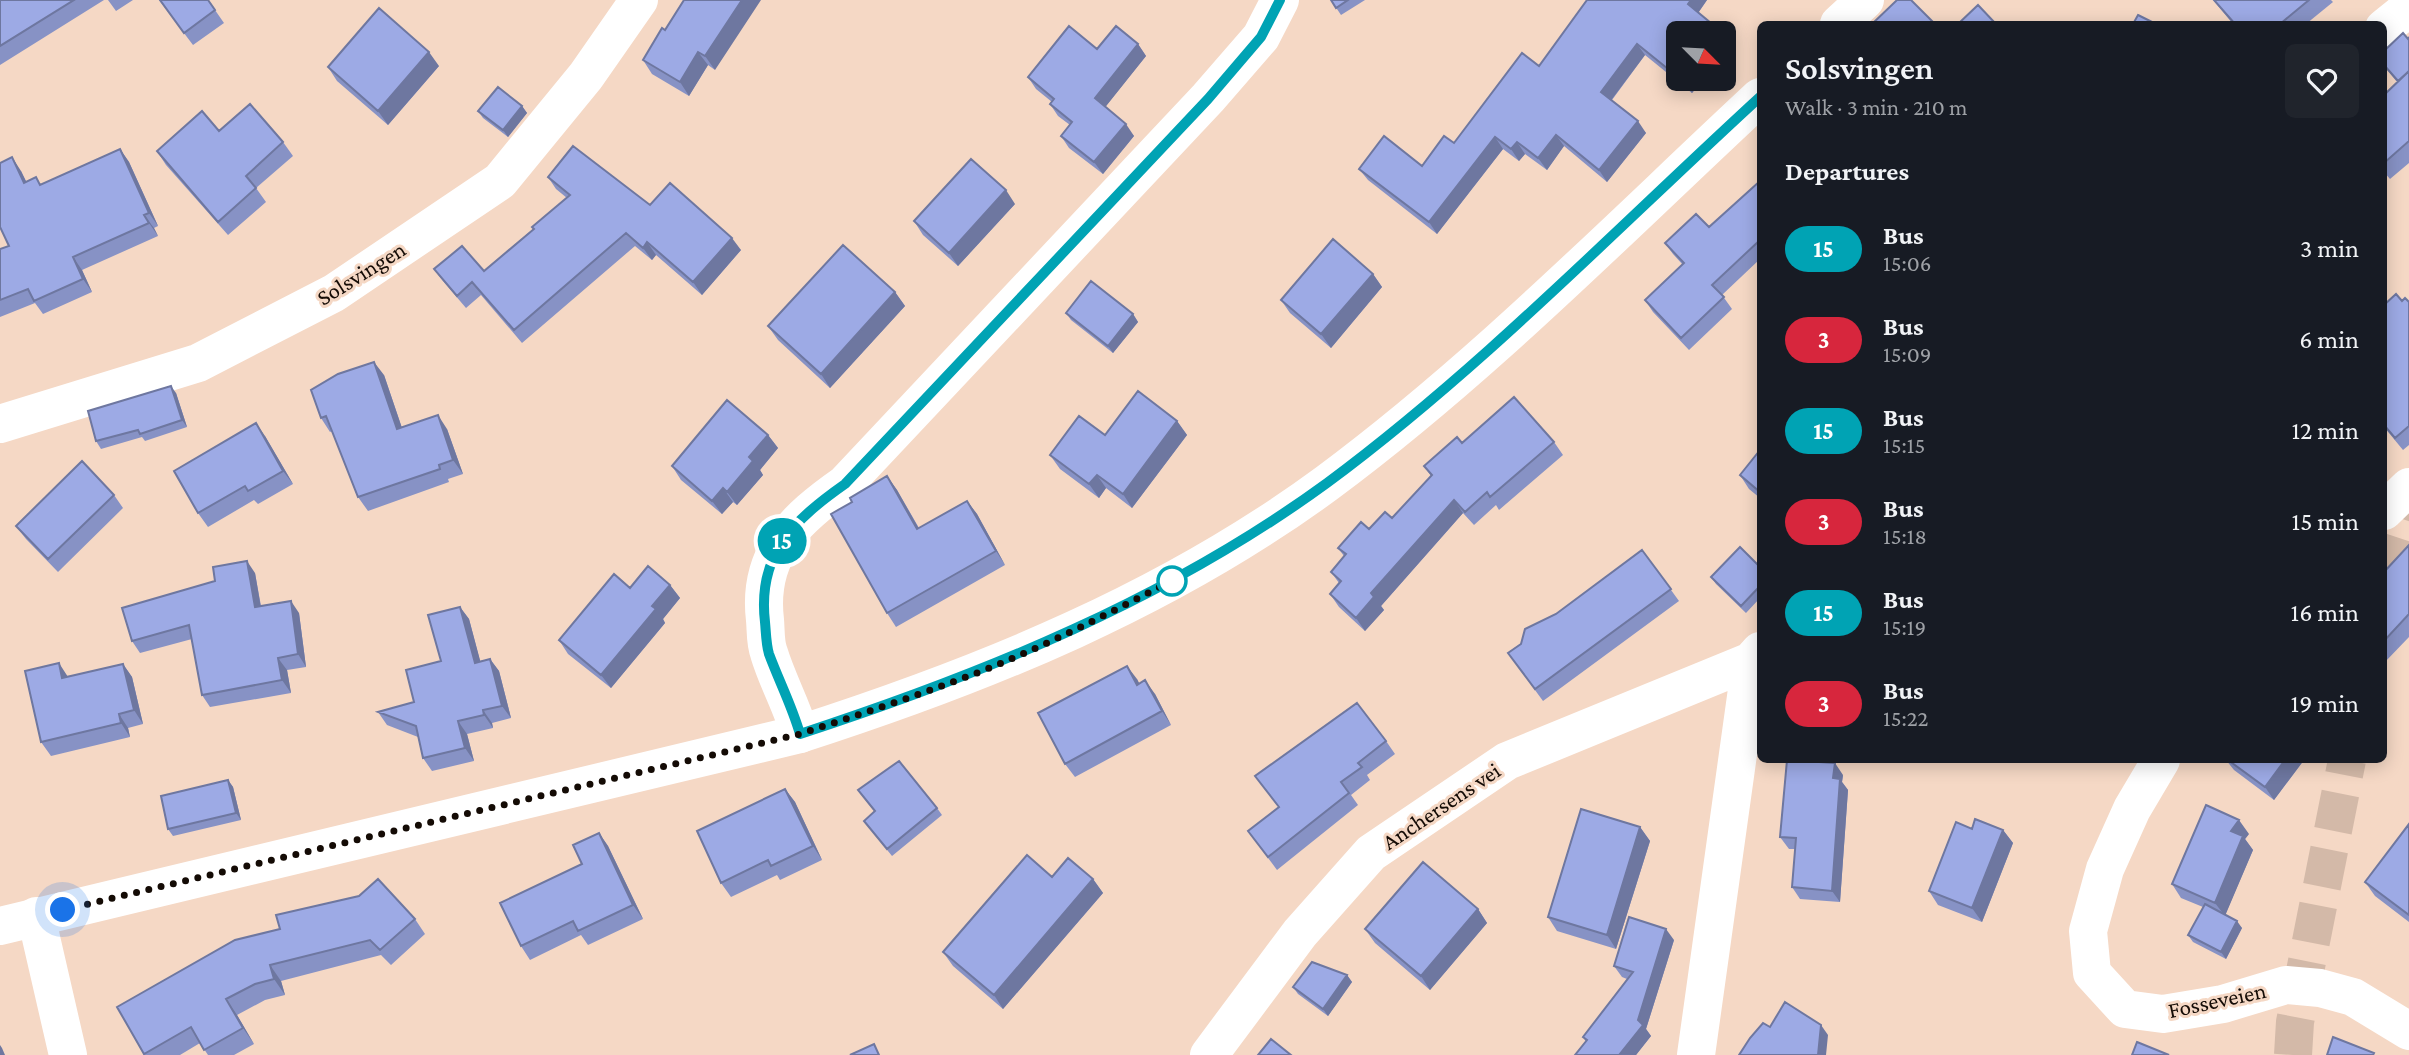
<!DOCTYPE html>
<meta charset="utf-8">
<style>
body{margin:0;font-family:"Crimson Pro",serif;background:#20242c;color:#f1f3f6;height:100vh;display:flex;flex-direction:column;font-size:26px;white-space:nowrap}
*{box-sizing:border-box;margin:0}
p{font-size:23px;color:#9ea1a6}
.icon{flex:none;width:38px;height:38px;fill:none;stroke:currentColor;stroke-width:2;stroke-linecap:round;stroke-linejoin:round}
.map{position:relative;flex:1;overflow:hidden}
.side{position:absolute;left:1757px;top:21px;width:630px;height:742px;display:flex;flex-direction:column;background:#171b24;border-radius:10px;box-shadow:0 4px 18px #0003}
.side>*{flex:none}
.badge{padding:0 14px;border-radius:23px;font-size:24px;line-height:46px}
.needle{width:46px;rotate:114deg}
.fabs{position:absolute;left:1666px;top:21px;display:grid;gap:14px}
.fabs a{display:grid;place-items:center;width:70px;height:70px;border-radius:10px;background:#171b24;box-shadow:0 4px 18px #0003;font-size:35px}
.you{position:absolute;width:35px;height:35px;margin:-18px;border:5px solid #fff;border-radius:50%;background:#1a73e8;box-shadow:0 0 0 10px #1a73e833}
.map>.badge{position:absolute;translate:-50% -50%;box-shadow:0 0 0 4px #fff}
h2{padding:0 28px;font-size:26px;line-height:63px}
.round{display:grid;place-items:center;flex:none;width:74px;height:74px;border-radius:10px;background:#20242c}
.headline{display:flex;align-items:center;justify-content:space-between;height:119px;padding:0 28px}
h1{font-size:33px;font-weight:600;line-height:52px}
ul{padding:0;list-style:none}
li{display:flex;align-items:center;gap:21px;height:91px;padding:0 28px}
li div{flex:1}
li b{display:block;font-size:26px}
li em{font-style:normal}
li .badge{min-width:77px;font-weight:700;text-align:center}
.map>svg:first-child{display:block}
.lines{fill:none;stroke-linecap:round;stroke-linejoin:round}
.highway-tunnel{stroke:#d3b9a8;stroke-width:38;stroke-dasharray:38 19;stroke-linecap:butt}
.street{stroke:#fff;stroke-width:38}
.secondary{stroke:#fff;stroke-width:38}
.wall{fill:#8792c5}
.shaded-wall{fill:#6e77a0}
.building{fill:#9daae5;stroke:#6e77a0;stroke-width:2}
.line-casing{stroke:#fff;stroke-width:16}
.line{stroke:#00a3b4;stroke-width:10}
.walk{stroke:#140b05;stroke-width:7;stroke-dasharray:0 12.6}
.stop-dot{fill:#fff;stroke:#00a3b4;stroke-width:3.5}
.labels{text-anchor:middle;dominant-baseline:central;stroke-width:6;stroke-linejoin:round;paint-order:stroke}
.street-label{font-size:23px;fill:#140b05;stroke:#f5d8c5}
</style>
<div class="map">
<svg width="2409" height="1055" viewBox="0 0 2409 1055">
<rect width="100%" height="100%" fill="#f5d8c5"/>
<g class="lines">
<!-- highway-tunnel -->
<path class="highway-tunnel" d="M2384,573L2409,499
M2293,1055L2295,1022L2347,760"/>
<!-- street -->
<path class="street" d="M2384,28L2409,8
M0,424L198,363L334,293L500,181L586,76L639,0
M2384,511L2409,487
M800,734C791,704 777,680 769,653C765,643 766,630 765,620C757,554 795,519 845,484L1208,98L1261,37L1280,0
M2161,760L2132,809L2105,869L2088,931L2092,973L2125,1009L2163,1014L2223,1004L2286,985L2320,988L2353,997L2409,1031
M36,916L68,1055
M1209,1055L1300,933L1371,853L1507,761L1751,661L1760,651
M1696,1055L1751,661"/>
<!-- secondary -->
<path class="secondary" d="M1839,24L1865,0
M0,926L800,734C986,674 1168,600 1327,483C1482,368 1619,228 1760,97"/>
</g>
<!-- wall -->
<path class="wall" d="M0,0H104L0,65Z
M108,0H133L116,11Z
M159,0H208L224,23L193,45Z
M684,0L715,70L708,65L689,96L652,74L643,60L665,30Z
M1331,0H1365L1341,15Z
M1587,0H1707L1698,13L1678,33V79H1704L1692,93L1645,55L1612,100L1646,133L1607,182L1564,146L1547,170L1525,154L1519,161L1503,149L1437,234L1368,180L1359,169L1422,166L1454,143L1539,66Z
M2213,0H2331L2333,2L2306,24H2233Z
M2409,37V163L2390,179L2384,172V95L2397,82L2384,66V51Z
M1138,44L1146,56L1105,107L1134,136L1103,174L1069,148L1061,136L1070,125L1058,116L1050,104L1052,102L1036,89L1028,77L1097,49Z
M439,66L388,125L337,81L328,67Z
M522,106L527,113L508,137L483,118L478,111Z
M219,131L283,142L293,156L256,188L266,202L228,235L166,165L157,151Z
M120,149L129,162L158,226L154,228L158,236L82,270L92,292L43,314L35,303L0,317V249L9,246L21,171L26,181L42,185Z
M548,177L650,205L741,250L702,295L656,255L652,260L635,246L522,343L481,295L466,308L443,281L434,269L484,271L533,229L567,198L556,189Z
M1760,181V259L1722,295L1732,309L1689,350L1653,312L1645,300L1683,265L1673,254L1665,243L1709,227Z
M1015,204L958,266L923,235L914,221Z
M1373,274L1382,287L1331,348L1290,313L1281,300Z
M895,292L905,306L830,388L778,340L768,326Z
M2402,301L2409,302V445L2403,450L2384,427V305Z
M1066,313L1133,314L1138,322L1113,353L1071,320Z
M384,375L402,428L447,429L463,474L448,479L449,482L368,511L358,497L332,431L330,432L321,418Z
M176,393L187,427L145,441L142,437L101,449L96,441Z
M1177,421L1187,435L1132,508L1106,488L1099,498L1060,469L1050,455Z
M768,435L778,448L760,470L763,475L737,505L733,502L722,514L681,480L672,466Z
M265,436L293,484L258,504L254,500L208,527L198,513Z
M1554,442L1563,455L1499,510L1496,505L1474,525L1463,513L1381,606L1384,610L1365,631L1339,607L1330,594L1339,583L1331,572L1344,556L1338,548L1369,529L1392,518L1431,476L1424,466L1462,443Z
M1760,450V498L1749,489L1740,475Z
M887,476L897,490L919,528L967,501L977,514L1005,565L896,627L887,613L852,502Z
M114,495L123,508L58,572L26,539L16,526Z
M2409,545V637L2384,663V572Z
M1642,550L1679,601L1543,701L1508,653Z
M1760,567V598L1746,613L1716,584L1711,577Z
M255,573L261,606L299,613L306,667L287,670L291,693L210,707L202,695L192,639L140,653L132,641Z
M670,585L680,598L663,619L665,623L611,688L568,654L559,640L630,588Z
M460,607L469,619L480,661L490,659L499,671L511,718L492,723L493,728L467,734L474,761L432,771L423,758L418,737L387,725L378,712L414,702L441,661Z
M123,664L132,677L143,724L128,728L130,737L51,756L41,742L68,677Z
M1137,679L1139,684L1155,694L1171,725L1075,777L1065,764Z
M1386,741L1395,754L1367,775L1370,780L1351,795L1358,805L1277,870L1248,831L1279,807L1255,776Z
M2226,760H2304L2274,800L2234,770Z
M1843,775L1842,782L1848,790L1840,902L1800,899L1792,887L1795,849H1789L1780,837Z
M228,780L233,787L241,820L173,836L168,829Z
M785,789L795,802L822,860L780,880L777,875L731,897L721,883Z
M858,790L937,808L942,815L892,856L864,821L875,812Z
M2409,824V922L2375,896L2365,882Z
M1640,827L1650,841L1616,949L1557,931L1548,917Z
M1972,829L2003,830L2013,843L1982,922L1938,905L1929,891Z
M599,833L608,846L643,919L588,945L581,935L530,960L521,946L582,864Z
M2249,834L2245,839L2253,850L2225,915L2242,928L2226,959L2193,942L2188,935L2203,907L2181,898L2172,884Z
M1052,877L1093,879L1103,893L1003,1009L953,966L943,952Z
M1478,909L1487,923L1430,990L1375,943L1365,929Z
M415,919L425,934L391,965L381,955L281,981L285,995L265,1000L237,1015L254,1044L234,1055H208L200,1043L180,1055H144L117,1007Z
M1674,940L1646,1029L1651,1036L1636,1055H1575L1586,1042L1583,1037L1627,979L1622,977L1614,966Z
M1347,975L1352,982L1328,1016L1298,994L1293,987Z"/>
<!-- shaded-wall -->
<path class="shaded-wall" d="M742,0H761L715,70L705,56Z
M1691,0H1707L1696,16L1688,4Z
M1724,34L1732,45L1724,55Z
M1138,44L1146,56L1103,110L1095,98Z
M1637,44L1645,55L1609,103L1601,92Z
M429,52L439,66L388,125L378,111Z
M698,52L708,65L689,96L680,82Z
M1686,79H1704L1692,93L1684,82Z
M522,106L527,113L508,137L503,130Z
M1638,121L1646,133L1607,182L1599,170Z
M1126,124L1134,136L1103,174L1094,162Z
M1556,135L1564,146L1547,170L1538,158Z
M1495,137L1503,149L1437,234L1429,222Z
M1517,142L1525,154L1519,161L1511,149Z
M120,149L129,162L158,226L149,213Z
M12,157L21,171L33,196L24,183Z
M1006,190L1015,204L958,266L949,253Z
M144,215L154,228L158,236L149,223Z
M732,238L741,250L702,295L693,282Z
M647,242L656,255L652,260L643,248Z
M73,257L82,270L92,292L83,279Z
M1373,274L1382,287L1331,348L1321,334Z
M895,292L905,306L830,388L821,374Z
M1133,314L1138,322L1113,353L1108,346Z
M374,362L384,375L407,443L397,429Z
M171,386L176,393L187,427L182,420Z
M438,415L447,429L463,474L453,460Z
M1177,421L1187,435L1132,508L1123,494Z
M256,423L265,436L293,484L283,471Z
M768,435L778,448L760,470L763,475L737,505L727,492L749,457Z
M1097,475L1106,488L1099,498L1089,484Z
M887,476L897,490L927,543L917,529Z
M723,488L733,502L722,514L712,501Z
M1454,500L1463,513L1381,606L1384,610L1365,631L1356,618L1371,593Z
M967,501L977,514L1005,565L996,551Z
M247,561L255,573L263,620L255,607Z
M670,585L680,598L663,619L665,623L611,688L601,675L652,606Z
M291,601L299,613L306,667L298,654Z
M460,607L469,619L484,675L475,663Z
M278,658L287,670L291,693L282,680Z
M490,659L499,671L511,718L502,706Z
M59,663L68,677L62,678Z
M123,664L132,677L143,724L134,710Z
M1127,666L1137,679L1147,698L1137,685Z
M1145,680L1155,694L1171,725L1162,711Z
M483,710L492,723L493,728L484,715Z
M119,714L128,728L130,737L121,723Z
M458,721L467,734L474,761L465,748Z
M2285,760H2304L2274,800L2265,787Z
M1835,763L1843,775L1842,782L1848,790L1840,902L1832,891L1833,778Z
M228,780L233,787L241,820L236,813Z
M785,789L795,802L822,860L813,846Z
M2239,820L2249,834L2245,839L2253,850L2225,916L2215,903L2231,831Z
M1640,827L1650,841L1616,949L1607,935Z
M2003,830L2013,843L1982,922L1972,908Z
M599,833L608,846L643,919L633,905Z
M1093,879L1103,893L1003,1009L994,995Z
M1478,909L1487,923L1430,990L1421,976Z
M2237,921L2242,928L2226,959L2221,952Z
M1666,929L1674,940L1646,1029L1651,1036L1636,1055H1619L1638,1020Z
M270,965L281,981L285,995L274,979Z
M1347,975L1352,982L1328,1016L1323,1009Z
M226,999L237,1015L254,1044L243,1028Z
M1821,1025L1828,1035L1826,1055H1818Z
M0,1045L2,1048L5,1055H0Z"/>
<!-- building -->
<path class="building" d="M0,0H74L0,46Z
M160,0H208L215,10L184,33Z
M684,0H742L705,56L698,52L680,82L643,60L662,28L665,30Z
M1331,0H1348L1336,8Z
M1587,0H1691L1688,4L1723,33H1678V77L1637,44L1601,92L1638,121L1599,170L1556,135L1538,158L1517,142L1511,149L1495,137L1429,222L1359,169L1384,136L1422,166L1444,136L1454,143L1522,53L1539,66Z
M1897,0H1911L1935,24H1872Z
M2214,0H2309L2280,24H2235Z
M1978,5L1996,24H1958Z
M379,8L429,52L378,111L328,67Z
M2138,15L2156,24H2133Z
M1069,26L1097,49L1116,26L1138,44L1095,98L1126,124L1094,162L1061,136L1072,122L1050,104L1054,99L1028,77Z
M2403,33L2408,39L2409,37V71L2398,81L2384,65V51Z
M2409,71V141L2384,163V95Z
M498,87L522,106L503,130L478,111Z
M250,104L283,142L246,176L256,188L218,222L157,151L202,111L219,131Z
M573,146L650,205L670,183L732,238L693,282L647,242L643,248L626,233L514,330L472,282L457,296L434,269L462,246L484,271L534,229L532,227L570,195L548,177Z
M120,149L149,213L144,215L149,223L73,257L83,279L34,301L28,289L0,300V249L9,246L0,227V163L12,157L24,183L36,177L40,185Z
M971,159L1006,190L949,253L914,221Z
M1760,181V240L1712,285L1724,297L1681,338L1645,300L1684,263L1665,243L1696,214L1709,227Z
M1333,239L1373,274L1321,334L1281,300Z
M843,245L895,292L821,374L768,326Z
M1091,281L1133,314L1108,346L1066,313Z
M2396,294L2402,301L2405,298L2409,302V426L2395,438L2384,425V305Z
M374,362L397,429L438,415L453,460L439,465L440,469L358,497L326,416L321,418L311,390L338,374Z
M171,386L182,420L140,434L138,430L96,441L88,411Z
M1138,391L1177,421L1123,494L1097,475L1089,484L1050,455L1079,416L1105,435Z
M1514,397L1554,442L1490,497L1487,492L1465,512L1454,500L1371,593L1374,597L1356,618L1330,594L1341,581L1331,572L1346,554L1338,548L1361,522L1369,529L1385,512L1392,518L1432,475L1424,466L1457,437L1462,443Z
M727,400L768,435L749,457L753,461L727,492L723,488L712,501L672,466Z
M256,423L283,471L248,491L245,486L198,513L174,471Z
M1760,450V492L1740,475Z
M82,461L114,495L48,559L16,526Z
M887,476L917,529L967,501L996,551L887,613L831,514L852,502L850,498Z
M2409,545V614L2384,641V572Z
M1740,547L1760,567V586L1741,606L1711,577Z
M1642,550L1671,589L1535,689L1508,653L1521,644L1525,629L1556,614Z
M247,561L255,607L291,601L298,654L278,658L282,680L202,695L189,625L132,641L122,608L215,581L213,567Z
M648,566L670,585L652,606L656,609L601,675L559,640L614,574L630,588Z
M460,607L475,663L490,659L502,706L483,710L484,715L458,721L465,748L423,758L416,726L378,712L414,702L406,670L441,661L428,615Z
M59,663L62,678L123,664L134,710L119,714L121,723L41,742L25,671Z
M1127,666L1137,685L1145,680L1162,711L1065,764L1038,713Z
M1357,703L1386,741L1358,763L1362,767L1341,782L1349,793L1268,857L1248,831L1279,807L1255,776Z
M1787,760L1835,763L1833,778L1840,779L1832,891L1792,887L1796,838L1780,837Z
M2228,760H2285L2265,787Z
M899,761L937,808L887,849L864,821L875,811L858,790Z
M228,780L236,813L168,829L161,796Z
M785,789L813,846L771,866L768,860L721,883L697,831Z
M2206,805L2239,820L2231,831L2243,836L2215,903L2172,884Z
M1581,809L1640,827L1607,935L1548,917Z
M1975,819L2003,830L1972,908L1929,891L1956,822L1972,829Z
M2409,824V915L2365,882Z
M599,833L633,905L578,931L573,921L521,946L500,903L582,864L573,845Z
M1027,855L1052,877L1068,858L1093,879L994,995L943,952Z
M1423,862L1478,909L1421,976L1365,929Z
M378,879L415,919L380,950L370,940L270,965L274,979L255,984L226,999L243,1028L204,1050L191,1027L144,1054L117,1007L235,940L280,929L276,915L359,896Z
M2205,904L2237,921L2221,952L2188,935Z
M1629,917L1666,929L1638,1020L1643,1025L1619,1055H1575L1587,1040L1583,1037L1633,972L1614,966Z
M1312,962L1347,975L1323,1009L1293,987Z
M1785,1002L1821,1025L1818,1055H1739L1750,1038L1763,1023L1770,1027Z
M2333,1037L2374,1053L2373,1055H2327Z
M1271,1039L1291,1055H1258Z
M2137,1042L2169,1055H2132Z
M874,1044L879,1055H850Z"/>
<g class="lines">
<!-- line casing -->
<g class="line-casing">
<path id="line" d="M1280,0L1261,37L1208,99L845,484C794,520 757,554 765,622C766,632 766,644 769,654C779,681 792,706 800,734C986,673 1168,599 1327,483C1482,368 1618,227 1760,97"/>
</g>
<!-- line -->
<use href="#line" class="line"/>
<!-- walk -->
<path class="walk" d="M63,910L800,734C863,713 926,693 987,669C1054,642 1117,609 1181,576L1172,581"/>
</g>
<!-- markers -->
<circle class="stop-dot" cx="1172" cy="581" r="14"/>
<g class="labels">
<!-- street labels -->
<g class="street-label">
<text transform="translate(361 273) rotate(-32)">Solsvingen</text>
<text transform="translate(1441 806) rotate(-34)">Anchersens vei</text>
<text transform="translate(2217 1000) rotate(-12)">Fosseveien</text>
</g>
</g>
</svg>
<div class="fabs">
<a><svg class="needle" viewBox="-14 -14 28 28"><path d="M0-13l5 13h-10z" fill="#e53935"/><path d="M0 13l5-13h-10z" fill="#9ea1a6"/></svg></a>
</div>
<div class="you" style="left:63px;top:910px"></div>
<b class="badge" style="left:782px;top:541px;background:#00a3b4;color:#fff">15</b>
<section class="side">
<div class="headline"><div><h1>Solsvingen</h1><p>Walk · 3 min · 210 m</p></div><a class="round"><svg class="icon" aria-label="heart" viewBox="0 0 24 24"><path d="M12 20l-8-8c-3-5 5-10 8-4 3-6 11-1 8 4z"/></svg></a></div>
<h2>Departures</h2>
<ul>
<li><span class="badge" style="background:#00a3b4;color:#fff">15</span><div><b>Bus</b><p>15:06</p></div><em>3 min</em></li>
<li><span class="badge" style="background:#d7263d;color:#fff">3</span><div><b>Bus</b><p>15:09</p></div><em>6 min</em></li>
<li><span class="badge" style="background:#00a3b4;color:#fff">15</span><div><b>Bus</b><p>15:15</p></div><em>12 min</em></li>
<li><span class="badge" style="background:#d7263d;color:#fff">3</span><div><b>Bus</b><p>15:18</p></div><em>15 min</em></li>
<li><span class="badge" style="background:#00a3b4;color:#fff">15</span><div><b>Bus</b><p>15:19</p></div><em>16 min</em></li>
<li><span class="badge" style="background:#d7263d;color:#fff">3</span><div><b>Bus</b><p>15:22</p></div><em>19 min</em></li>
</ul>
</section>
</div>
